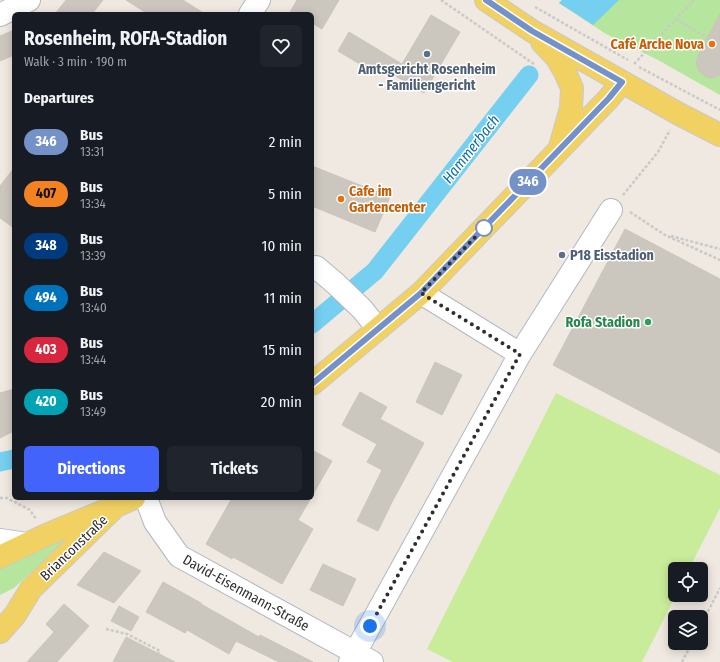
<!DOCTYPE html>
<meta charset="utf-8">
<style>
body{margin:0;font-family:"Fira Sans Condensed",sans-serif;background:#20242c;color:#f1f3f6;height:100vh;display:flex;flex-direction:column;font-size:15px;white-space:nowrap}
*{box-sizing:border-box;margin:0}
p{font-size:13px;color:#9ea1a6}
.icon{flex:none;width:22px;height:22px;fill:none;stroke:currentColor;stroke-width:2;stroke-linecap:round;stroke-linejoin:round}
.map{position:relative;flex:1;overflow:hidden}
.sheet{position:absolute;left:12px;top:12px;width:302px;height:488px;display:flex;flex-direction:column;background:#171b24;border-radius:6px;box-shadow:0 2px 10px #0003}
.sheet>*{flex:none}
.badge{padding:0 8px;border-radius:13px;font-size:14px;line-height:26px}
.controls{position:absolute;left:668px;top:562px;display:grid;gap:8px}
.controls a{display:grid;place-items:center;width:40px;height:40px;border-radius:6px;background:#171b24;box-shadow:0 2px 10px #0003;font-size:20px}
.you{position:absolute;width:20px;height:20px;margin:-10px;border:3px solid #fff;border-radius:50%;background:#1a73e8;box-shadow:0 0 0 6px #1a73e833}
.map>.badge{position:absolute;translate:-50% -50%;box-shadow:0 0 0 2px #fff}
h2{padding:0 12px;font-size:15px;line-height:36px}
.round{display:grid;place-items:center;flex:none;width:42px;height:42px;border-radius:6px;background:#20242c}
.summary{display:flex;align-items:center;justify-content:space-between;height:68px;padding:0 12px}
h1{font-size:19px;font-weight:700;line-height:30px}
.cta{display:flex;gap:8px;margin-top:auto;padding:8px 12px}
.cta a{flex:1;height:46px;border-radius:6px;background:#4264fb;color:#fff;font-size:16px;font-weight:700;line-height:46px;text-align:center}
.cta a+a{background:#20242c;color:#f1f3f6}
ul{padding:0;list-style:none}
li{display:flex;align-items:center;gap:12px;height:52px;padding:0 12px}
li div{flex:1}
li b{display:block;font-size:15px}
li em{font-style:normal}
li .badge{min-width:44px;font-weight:700;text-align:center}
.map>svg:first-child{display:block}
.green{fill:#b6e59e}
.pitch{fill:#c9ec9a}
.water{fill:#75cff0}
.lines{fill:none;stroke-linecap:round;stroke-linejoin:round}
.canal{stroke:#75cff0;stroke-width:19}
.building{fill:#cbc7bf;stroke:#cbc5ba}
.minor-casing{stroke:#b4b7c1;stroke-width:24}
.major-casing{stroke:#c9c9c9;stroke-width:24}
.path{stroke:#c9c9c9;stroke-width:2.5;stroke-dasharray:3 2;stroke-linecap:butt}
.minor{stroke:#fff;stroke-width:22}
.major{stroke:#f2d163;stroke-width:22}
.line-casing{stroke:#fff;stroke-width:9}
.line{stroke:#7491c8;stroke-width:6}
.walk{stroke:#2e2e2e;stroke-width:4;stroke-dasharray:0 7.2}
.food-dot{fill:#e8710a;stroke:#fff;stroke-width:1.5}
.service-dot{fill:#5c6f8a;stroke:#fff;stroke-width:1.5}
.stop-dot{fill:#fff;stroke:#7491c8;stroke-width:2}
.leisure-dot{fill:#2e9e5b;stroke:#fff;stroke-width:1.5}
.labels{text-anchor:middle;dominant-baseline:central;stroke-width:3;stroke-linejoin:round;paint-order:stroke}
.food-label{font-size:14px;font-weight:bold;fill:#c56008;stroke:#fff;text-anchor:end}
.service-label{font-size:14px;font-weight:bold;fill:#4e5e75;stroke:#fff}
.leisure-label{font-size:14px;font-weight:bold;fill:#27864d;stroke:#fff;text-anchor:end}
.street-label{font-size:14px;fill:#2e2e2e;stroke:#fff}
.water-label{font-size:15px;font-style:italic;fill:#0d6fa3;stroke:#fff}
</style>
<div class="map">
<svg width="720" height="662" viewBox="0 0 720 662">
<rect width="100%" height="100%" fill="#efe9e1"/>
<!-- green -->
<path class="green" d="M562,0H720V95L658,60L606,34L559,3Z
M67,534L69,537L14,588L0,595V568Z"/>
<!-- pitch -->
<path class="pitch" d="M556,393L720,475V508L689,569H675V595H676L642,662H453L427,649Z"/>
<!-- water -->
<path class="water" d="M562,0H619L593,25L559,3Z"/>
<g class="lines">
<!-- canal -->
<path class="canal" d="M312,324L375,271L529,75
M0,462L14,459"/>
</g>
<!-- building -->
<path class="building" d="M66,0H103L92,14H55Z
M126,0H183L205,14H148Z
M297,0H339L322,29L312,23V14H289Z
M720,14V75L712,78L706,77L702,74L699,71L697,66L696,62L701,50Z
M431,15L460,32L424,93L379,66L375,73L338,51L349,32L402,64Z
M14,30V55L0,61V36Z
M312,166L390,197L375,232L312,206Z
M14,168V228L0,218V186Z
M625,229L720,279V453L553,365Z
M435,362L462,375L442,415L416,402Z
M14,389V431L0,438V393Z
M360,392L387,407L380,419L424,443L392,502L378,531L357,521L382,470L367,462L377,444L342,425Z
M312,450L332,461L312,496Z
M232,498H311L298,520L313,529L282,584L233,557L232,559L206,544Z
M104,552L141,571L114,603L77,585Z
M323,564L356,579L343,606L310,590Z
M163,582L201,603V604L259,637L260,635L313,662H279L236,641L229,654L187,630L185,633L146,612Z
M64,604L89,626L57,662H27L54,632L46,624Z
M119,606L139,617L131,631L111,621Z
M126,637L175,662H113Z"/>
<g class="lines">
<!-- minor casing -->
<g class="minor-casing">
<path id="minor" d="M250,14L259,0
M0,15L29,0
M312,270L316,267L336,284L362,309L378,329
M421,293L520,354
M146,498L155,522L179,556L372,662
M0,540L27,544
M350,662L520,354L611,210"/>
</g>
<!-- major casing -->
<g class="major-casing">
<path id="major" d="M486,0L532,31L679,114L720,135
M542,42L557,58L565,72L572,88L571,108L560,147
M312,384L421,293L559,150L609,98L622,82
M0,557L46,535L116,506L134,498
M0,632L15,615L31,589L116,506"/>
</g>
<!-- path -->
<path class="path" d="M441,0L534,64
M535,7L628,60
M676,19L708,38
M634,64L694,0
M639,67L720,110
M623,195L658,152L670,130
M630,212L665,235L720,260
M671,236L720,249
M0,498H7L30,510L36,519
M701,625L720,588
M106,629L127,634L160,651L159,653
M682,662L692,643"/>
<!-- minor -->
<use href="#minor" class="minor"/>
<!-- major -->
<use href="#major" class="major"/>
</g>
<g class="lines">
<!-- line casing -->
<g class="line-casing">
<path id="line" d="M312,384L421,293L559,150L609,98L622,82L532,31L486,0"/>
</g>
<!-- line -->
<use href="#line" class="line"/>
<!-- walk -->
<path class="walk" d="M370,626L520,354L421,293L485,227L484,228"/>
</g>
<!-- markers -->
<g class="food-dot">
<circle cx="712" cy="44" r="4"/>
<circle cx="341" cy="199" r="4"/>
</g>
<g class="service-dot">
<circle cx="427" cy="54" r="4"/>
<circle cx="562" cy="255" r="4"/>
</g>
<circle class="stop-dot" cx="484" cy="228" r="8"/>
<circle class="leisure-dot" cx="648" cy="322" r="4"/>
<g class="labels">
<!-- food labels -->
<g class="food-label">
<text x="704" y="44">Café Arche Nova</text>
<text x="349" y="191" text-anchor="start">Cafe im<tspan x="349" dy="16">Gartencenter</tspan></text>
</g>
<!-- service labels -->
<g class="service-label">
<text x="427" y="69">Amtsgericht Rosenheim<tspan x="427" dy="16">- Familiengericht</tspan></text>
<text x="570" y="255" text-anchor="start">P18 Eisstadion</text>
</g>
<!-- leisure labels -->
<g class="leisure-label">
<text x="640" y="322">Rofa Stadion</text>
</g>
<!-- street labels -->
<g class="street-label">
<text transform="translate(74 548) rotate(-44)">Brianconstraße</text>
<text transform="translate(246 593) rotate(29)">David-Eisenmann-Straße</text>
</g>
<!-- water labels -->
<g class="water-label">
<text transform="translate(471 149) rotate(-52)">Hammerbach</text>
</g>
</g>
</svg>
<div class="controls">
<a><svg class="icon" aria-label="locate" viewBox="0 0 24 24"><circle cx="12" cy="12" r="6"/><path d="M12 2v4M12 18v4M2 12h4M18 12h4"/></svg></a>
<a><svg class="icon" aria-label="layers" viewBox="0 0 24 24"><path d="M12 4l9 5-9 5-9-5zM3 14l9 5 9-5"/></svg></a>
</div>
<div class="you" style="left:370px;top:626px"></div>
<b class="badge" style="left:528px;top:182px;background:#7491c8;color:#fff">346</b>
<section class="sheet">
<div class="summary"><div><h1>Rosenheim, ROFA-Stadion</h1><p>Walk · 3 min · 190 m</p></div><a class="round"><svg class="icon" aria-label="heart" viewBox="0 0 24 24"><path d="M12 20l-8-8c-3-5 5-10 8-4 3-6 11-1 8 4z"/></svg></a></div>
<h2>Departures</h2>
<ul>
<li><span class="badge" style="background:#7491c8;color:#fff">346</span><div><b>Bus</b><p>13:31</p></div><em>2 min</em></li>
<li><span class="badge" style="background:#f58220;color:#111">407</span><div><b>Bus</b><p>13:34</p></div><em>5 min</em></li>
<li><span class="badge" style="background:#003b80;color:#fff">348</span><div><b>Bus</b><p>13:39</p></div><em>10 min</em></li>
<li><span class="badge" style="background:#0072bc;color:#fff">494</span><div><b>Bus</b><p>13:40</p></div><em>11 min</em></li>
<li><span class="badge" style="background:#d7263d;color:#fff">403</span><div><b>Bus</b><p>13:44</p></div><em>15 min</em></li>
<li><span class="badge" style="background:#00a3b4;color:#fff">420</span><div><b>Bus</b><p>13:49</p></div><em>20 min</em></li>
</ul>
<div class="cta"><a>Directions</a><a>Tickets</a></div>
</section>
</div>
